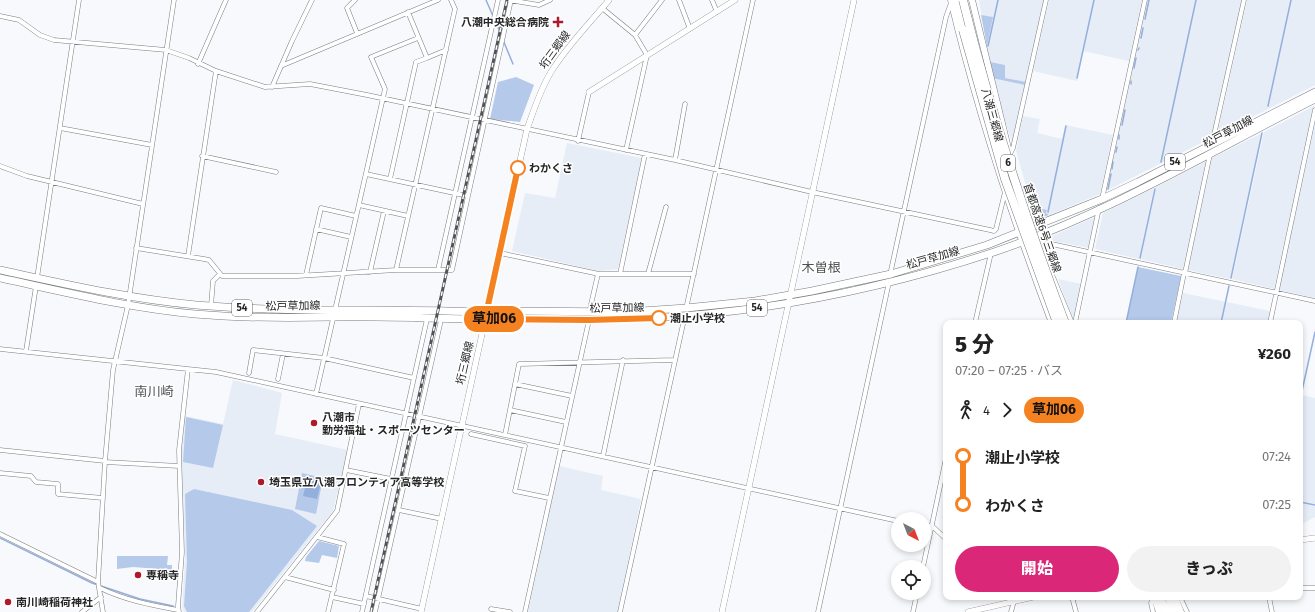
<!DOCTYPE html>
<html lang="ja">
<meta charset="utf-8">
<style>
body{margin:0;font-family:"Fira Sans","Noto Sans JP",sans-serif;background:#f2f2f2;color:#222;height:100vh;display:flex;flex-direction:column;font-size:15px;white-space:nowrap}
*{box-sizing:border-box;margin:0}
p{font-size:13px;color:#767676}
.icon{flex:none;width:22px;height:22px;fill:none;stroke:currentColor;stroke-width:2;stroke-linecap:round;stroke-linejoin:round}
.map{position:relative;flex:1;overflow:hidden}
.side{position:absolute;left:943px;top:320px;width:360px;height:280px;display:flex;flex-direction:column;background:#fff;border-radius:8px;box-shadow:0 2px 6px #0003}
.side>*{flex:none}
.badge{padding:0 8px;border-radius:13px;font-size:14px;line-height:26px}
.needle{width:26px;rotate:138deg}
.tools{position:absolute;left:891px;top:512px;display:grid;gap:8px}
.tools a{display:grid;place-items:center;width:40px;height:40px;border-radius:50%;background:#fff;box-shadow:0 2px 6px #0003;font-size:20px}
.map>.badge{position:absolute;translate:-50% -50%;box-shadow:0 0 0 2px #fff}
.legs{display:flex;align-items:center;gap:6px;height:44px;padding:0 12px;font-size:13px}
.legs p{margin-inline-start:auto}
.headline{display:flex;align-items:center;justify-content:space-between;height:68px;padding:0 12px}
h1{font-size:22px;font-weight:800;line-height:30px}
.action{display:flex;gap:8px;margin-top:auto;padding:8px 12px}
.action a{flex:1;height:46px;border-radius:24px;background:#db2777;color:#fff;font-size:16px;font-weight:800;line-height:46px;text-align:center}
.action a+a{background:#f2f2f2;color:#222}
ul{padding:0 12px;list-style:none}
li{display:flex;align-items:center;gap:14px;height:48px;font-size:15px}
li i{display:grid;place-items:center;width:6px;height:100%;margin:0 5px;background:currentColor}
li i::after{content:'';width:10px;height:10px;margin:-5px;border:3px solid;border-radius:50%;background:#fff}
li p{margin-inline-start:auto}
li:first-child i{background:linear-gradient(#0000 50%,currentColor 0)}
li:last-child i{background:linear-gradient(currentColor 50%,#0000 0)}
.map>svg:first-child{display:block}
.built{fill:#e6edf7}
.green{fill:#b5c9ea}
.water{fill:#94afdc}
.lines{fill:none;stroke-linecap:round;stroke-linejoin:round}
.stream{stroke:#94afdc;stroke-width:1.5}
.minor-casing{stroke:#7a7c7f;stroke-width:5}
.tertiary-casing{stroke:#7a7c7f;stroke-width:6}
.secondary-casing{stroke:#7a7c7f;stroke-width:7}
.primary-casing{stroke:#7a7c7f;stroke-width:8}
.motorway-casing{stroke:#7a7c7f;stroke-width:9}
.minor{stroke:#fff;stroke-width:4}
.tertiary{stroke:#fff;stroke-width:5.5}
.secondary{stroke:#fff;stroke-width:6}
.primary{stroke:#fff;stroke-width:7}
.motorway{stroke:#fff;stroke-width:8}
.rail-casing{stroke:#525355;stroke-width:3}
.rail{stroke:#fff;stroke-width:1.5;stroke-dasharray:4.5;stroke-linecap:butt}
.motorway-bridge-casing{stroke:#7a7c7f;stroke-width:9;stroke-linecap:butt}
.motorway-bridge{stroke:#fff;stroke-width:8}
.line-1-casing{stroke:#fff;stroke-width:9}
.line-1{stroke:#f58220;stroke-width:6}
.poi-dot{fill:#ad1a2b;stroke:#fff;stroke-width:1.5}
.stop-1-dot{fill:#fff;stroke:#f58220;stroke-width:2}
.labels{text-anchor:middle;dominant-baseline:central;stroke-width:3;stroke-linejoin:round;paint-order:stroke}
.shield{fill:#fff;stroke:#676768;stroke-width:1}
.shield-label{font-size:10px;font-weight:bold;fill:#262628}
.poi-label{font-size:11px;font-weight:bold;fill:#262628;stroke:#fff;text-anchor:start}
.street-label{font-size:11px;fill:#262628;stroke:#fff}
.stop-label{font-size:11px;font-weight:bold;fill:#262628;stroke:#fff;text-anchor:start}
.quarter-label{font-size:13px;fill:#4d4f52;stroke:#fff}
</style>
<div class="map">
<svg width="1315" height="612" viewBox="0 0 1315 612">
<rect width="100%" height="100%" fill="#f7f9fd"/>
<!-- built -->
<path class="built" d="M979,0H1044L1012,143L992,78Z
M1049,0H1142L1129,61L1083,51L1077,81L1033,71Z
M1147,0H1242L1211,138L1106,191Z
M1247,0H1315V85L1217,135Z
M1314,106L1274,289L1232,279L1264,132Z
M1023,116L1040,119L1037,133L1062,139L1065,125L1113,135L1100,194L1049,215L1046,213L1047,210L1032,206L1016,151Z
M1315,124V298L1279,290Z
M1262,133L1230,279L1188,270L1212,158Z
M567,143L642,158L618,269L598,271L512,251L525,193L555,198Z
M1207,161L1183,269L1140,259L1156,187Z
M1154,188L1139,259L1095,249L1103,213Z
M1095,217L1089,248L1049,240L1050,237Z
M1058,279L1081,284L1075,316L1072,317Z
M1183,293L1270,311L1267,323H1176Z
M233,380L282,393L275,434L348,450L333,511L252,612H184L182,607L185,558L181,453L185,416L223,424Z
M1302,395L1315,398V504L1300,501V404Z
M559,466L603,476L601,490L641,499L618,612H528Z
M1300,503L1315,506V517L1300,525Z"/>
<!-- green -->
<path class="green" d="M981,15L993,17L987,46Z
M990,62L1005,65V78L1026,82L1025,85L992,78Z
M516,77L534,85L520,122L490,119L498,82Z
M1032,206L1047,210L1046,213L1049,215L1043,217L1034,213Z
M1138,267L1181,276L1171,323H1126Z
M186,417L223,425L213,468L183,462Z
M302,473L323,478L316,514L295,509Z
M194,489L292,510L317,526L249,612H187L184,606L187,562L185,494Z
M319,541L339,546L337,558L322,555L319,563L305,561L306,557Z
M117,556H168L167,565H172V570L133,567L117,569Z"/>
<!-- water -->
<path class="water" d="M308,476L322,479L317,499L303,496Z"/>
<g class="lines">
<!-- stream -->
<path class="stream" d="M486,0L493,16
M1145,19L1149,0
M495,21L502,36
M1141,38L1143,28
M503,40L513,64
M988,46L998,0
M1138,50L1139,48
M1134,68L1136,58
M1077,78L1094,0
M1131,84V81
M1268,106L1291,0
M1122,125L1125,110
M1119,139V135
M1116,152L1117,147
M1161,162L1196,0
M1112,169L1113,162
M1108,189L1111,174
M1048,212L1066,126
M1140,258L1155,189
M1231,278L1262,133
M1126,323L1138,267
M1221,323L1229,286
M1300,400L1315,332
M1300,502L1315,505
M0,538L92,583L140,599L173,606L176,612"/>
<!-- minor casing -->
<g class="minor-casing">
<path id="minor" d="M355,0L347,8L357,33
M509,0L539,5L550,0
M679,0L690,29
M712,0L717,12
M602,8L635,35L647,55L626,150
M408,12L427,58L446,50
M0,16L19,20L40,35L54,40L166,50L189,58L216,71L265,87L310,84L367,95L675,160L812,192L990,230L994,231L996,229L1005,192
M635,35L662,0
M198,64L226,0
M281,66L438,0
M272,87L292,41L312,0
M60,128L152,145
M578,141L589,92
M1212,144L1244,0
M202,156L276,172
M1006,156L1010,154L1013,148L1046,0
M675,160L685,104
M0,166L27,176L143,204
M390,179L416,62L427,58
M468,196L511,0
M1102,199L1145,0
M359,205L408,216
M316,229L351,237
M1047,243L1315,301
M136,248L204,259L209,260L222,276H297L396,270H452L468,196L366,174
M500,253L599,274H694
M188,256L216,71
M396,270L455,9L451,0
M438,270L498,0
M370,272L384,211
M1185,273L1210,154
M620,274L645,154
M648,274L666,207
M306,275L321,208L356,216
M890,275L946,17L951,3
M37,278L79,0
M211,306L213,281L220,274
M686,309L753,0
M589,313L598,274
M975,323L991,253
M1075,323L1099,208
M1174,323L1184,273
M1270,323L1315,110
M0,349L216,372L898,521
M26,351L36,286
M249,373L253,350L324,358L414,378
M278,379L283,354
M515,384L572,396
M316,394L385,89L371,57L418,38
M510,410L566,422
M471,434L525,446L515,491L549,498
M505,435L519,364L674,360
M0,450L105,461
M603,456L623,360
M105,462L179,466
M346,470L391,479
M0,473L31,476L36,482L58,484V494L103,498
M399,510L442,519
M931,525L946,539
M924,526L931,528
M0,534L98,582
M317,537L344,544L328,612
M923,567L946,458
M285,577L334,590
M100,588C125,600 150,605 178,610
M1300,588H1315
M366,596L422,609
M332,597L364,604
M1008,597L1013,602
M1072,597L1076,612
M1180,597L1187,612
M1269,597L1272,612
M491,609L510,612
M82,612L101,597
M103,612L98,582L105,461L113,370L128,305L174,0
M179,612L178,606L182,552L179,450L188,369
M257,612L337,511L359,404
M362,612L427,319
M375,612L441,320
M525,612L589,320
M620,612L685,315
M818,612L889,282
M913,612L917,593
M1011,612L1014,601
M1153,612L1151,603L1154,597"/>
</g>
<!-- tertiary casing -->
<g class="tertiary-casing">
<path id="tertiary" d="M589,92L735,0
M1300,540L1315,538
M421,612L527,129C534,110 540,90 551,72C567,46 589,24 609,0
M722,612L854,0
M968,612L1033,597"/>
</g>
<!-- secondary casing -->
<g class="secondary-casing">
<path id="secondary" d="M951,0C977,110 1012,217 1052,323
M972,0L1008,148
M1049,270L1071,323
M1154,597L1159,612
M1175,597L1181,612"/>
</g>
<!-- primary casing -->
<g class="primary-casing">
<path id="primary" d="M0,270C65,284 130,299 196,305C289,313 382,308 474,312L499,311L627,312L686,308L755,301L812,291L891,274L987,245L1102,199L1138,182L1315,92
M0,278C65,292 129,308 195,314C240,318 286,318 332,317C386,316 441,319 496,319C546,318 596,321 646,318C765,313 882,289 994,252C1107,214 1210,152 1315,99"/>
</g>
<!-- motorway casing -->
<g class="motorway-casing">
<path id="motorway" d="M956,0L963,30
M1160,597L1166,612
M1169,597L1174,612"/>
</g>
<!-- minor -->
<use href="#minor" class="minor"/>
<!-- tertiary -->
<use href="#tertiary" class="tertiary"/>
<!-- secondary -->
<use href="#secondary" class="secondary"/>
<!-- primary -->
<use href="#primary" class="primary"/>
<!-- motorway -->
<use href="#motorway" class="motorway"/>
<!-- rail casing -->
<g class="rail-casing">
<path id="rail" d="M371,612L507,0"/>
</g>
<!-- rail -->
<use href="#rail" class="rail"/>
<!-- motorway-bridge casing -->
<g class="motorway-bridge-casing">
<path id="motorway-bridge" d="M963,0C990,110 1025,217 1065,323
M963,30L1005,179L1057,323"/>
</g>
<!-- motorway-bridge -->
<use href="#motorway-bridge" class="motorway-bridge"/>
</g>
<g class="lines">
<!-- line-1 casing -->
<g class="line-1-casing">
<path id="line-1" d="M518,168L485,319L589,320L659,318"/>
</g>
<!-- line-1 -->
<use href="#line-1" class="line-1"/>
</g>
<!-- markers -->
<g class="poi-dot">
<path d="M556 16h4v4h4v4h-4v4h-4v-4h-4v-4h4z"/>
<circle cx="314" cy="423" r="4"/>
<circle cx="261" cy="482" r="4"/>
<circle cx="138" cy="575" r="4"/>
<circle cx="8" cy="602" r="4"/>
</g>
<g class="stop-1-dot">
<circle cx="518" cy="168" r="7"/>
<circle cx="659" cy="318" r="7"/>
</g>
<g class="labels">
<!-- shield labels -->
<g class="shield">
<rect x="1165" y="154" width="20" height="16" rx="3"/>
<rect x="1001" y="155" width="14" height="16" rx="3"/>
<rect x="232" y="300" width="20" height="16" rx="3"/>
<rect x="747" y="300" width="20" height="16" rx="3"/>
</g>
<g class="shield-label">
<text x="1175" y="162">54</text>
<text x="1008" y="163">6</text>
<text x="242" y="308">54</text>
<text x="757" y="308">54</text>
</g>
<!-- poi labels -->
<g class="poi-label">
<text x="549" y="22" text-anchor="end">八潮中央総合病院</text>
<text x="322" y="417">八潮市<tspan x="322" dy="13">勤労福祉・スポーツセンター</tspan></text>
<text x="269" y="482">埼玉県立八潮フロンティア高等学校</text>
<text x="146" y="575">専稱寺</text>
<text x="16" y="602">南川崎稲荷神社</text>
</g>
<!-- street labels -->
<g class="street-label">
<text transform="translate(555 50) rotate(-54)">垳三郷線</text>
<text transform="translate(992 115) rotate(75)">八潮三郷線</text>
<text transform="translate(1228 132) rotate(-28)">松戸草加線</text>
<text transform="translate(1042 228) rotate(71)">首都高速6号三郷線</text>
<text transform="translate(933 258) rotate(-16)">松戸草加線</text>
<text transform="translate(293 306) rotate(-1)">松戸草加線</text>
<text transform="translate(617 308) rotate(-1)">松戸草加線</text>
<text transform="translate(465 363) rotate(-77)">垳三郷線</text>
</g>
<!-- stop labels -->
<g class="stop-label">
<text x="529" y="168">わかくさ</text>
<text x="670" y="318">潮止小学校</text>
</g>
<!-- quarter labels -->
<g class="quarter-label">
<text x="821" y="267">木曽根</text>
<text x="154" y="391">南川崎</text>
</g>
</g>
</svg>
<div class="tools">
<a><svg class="needle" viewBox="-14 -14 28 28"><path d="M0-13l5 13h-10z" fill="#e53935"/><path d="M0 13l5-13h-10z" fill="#767676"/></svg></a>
<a><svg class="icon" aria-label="locate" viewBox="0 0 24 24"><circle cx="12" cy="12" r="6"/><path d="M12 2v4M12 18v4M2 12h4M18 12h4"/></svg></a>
</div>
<b class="badge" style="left:494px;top:319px;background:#f58220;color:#111">草加06</b>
<section class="side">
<div class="headline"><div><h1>5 分</h1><p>07:20 – 07:25 · バス</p></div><b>¥260</b></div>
<div class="legs"><svg class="icon" aria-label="walk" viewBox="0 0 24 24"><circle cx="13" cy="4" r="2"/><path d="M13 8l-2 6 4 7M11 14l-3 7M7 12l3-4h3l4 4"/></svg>4<svg class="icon" aria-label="forward" viewBox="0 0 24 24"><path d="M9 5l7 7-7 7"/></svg><b class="badge" style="background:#f58220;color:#111">草加06</b></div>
<ul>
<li><i style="color:#f58220"></i><b>潮止小学校</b><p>07:24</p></li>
<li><i style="color:#f58220"></i><b>わかくさ</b><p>07:25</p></li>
</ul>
<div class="action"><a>開始</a><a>きっぷ</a></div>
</section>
</div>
